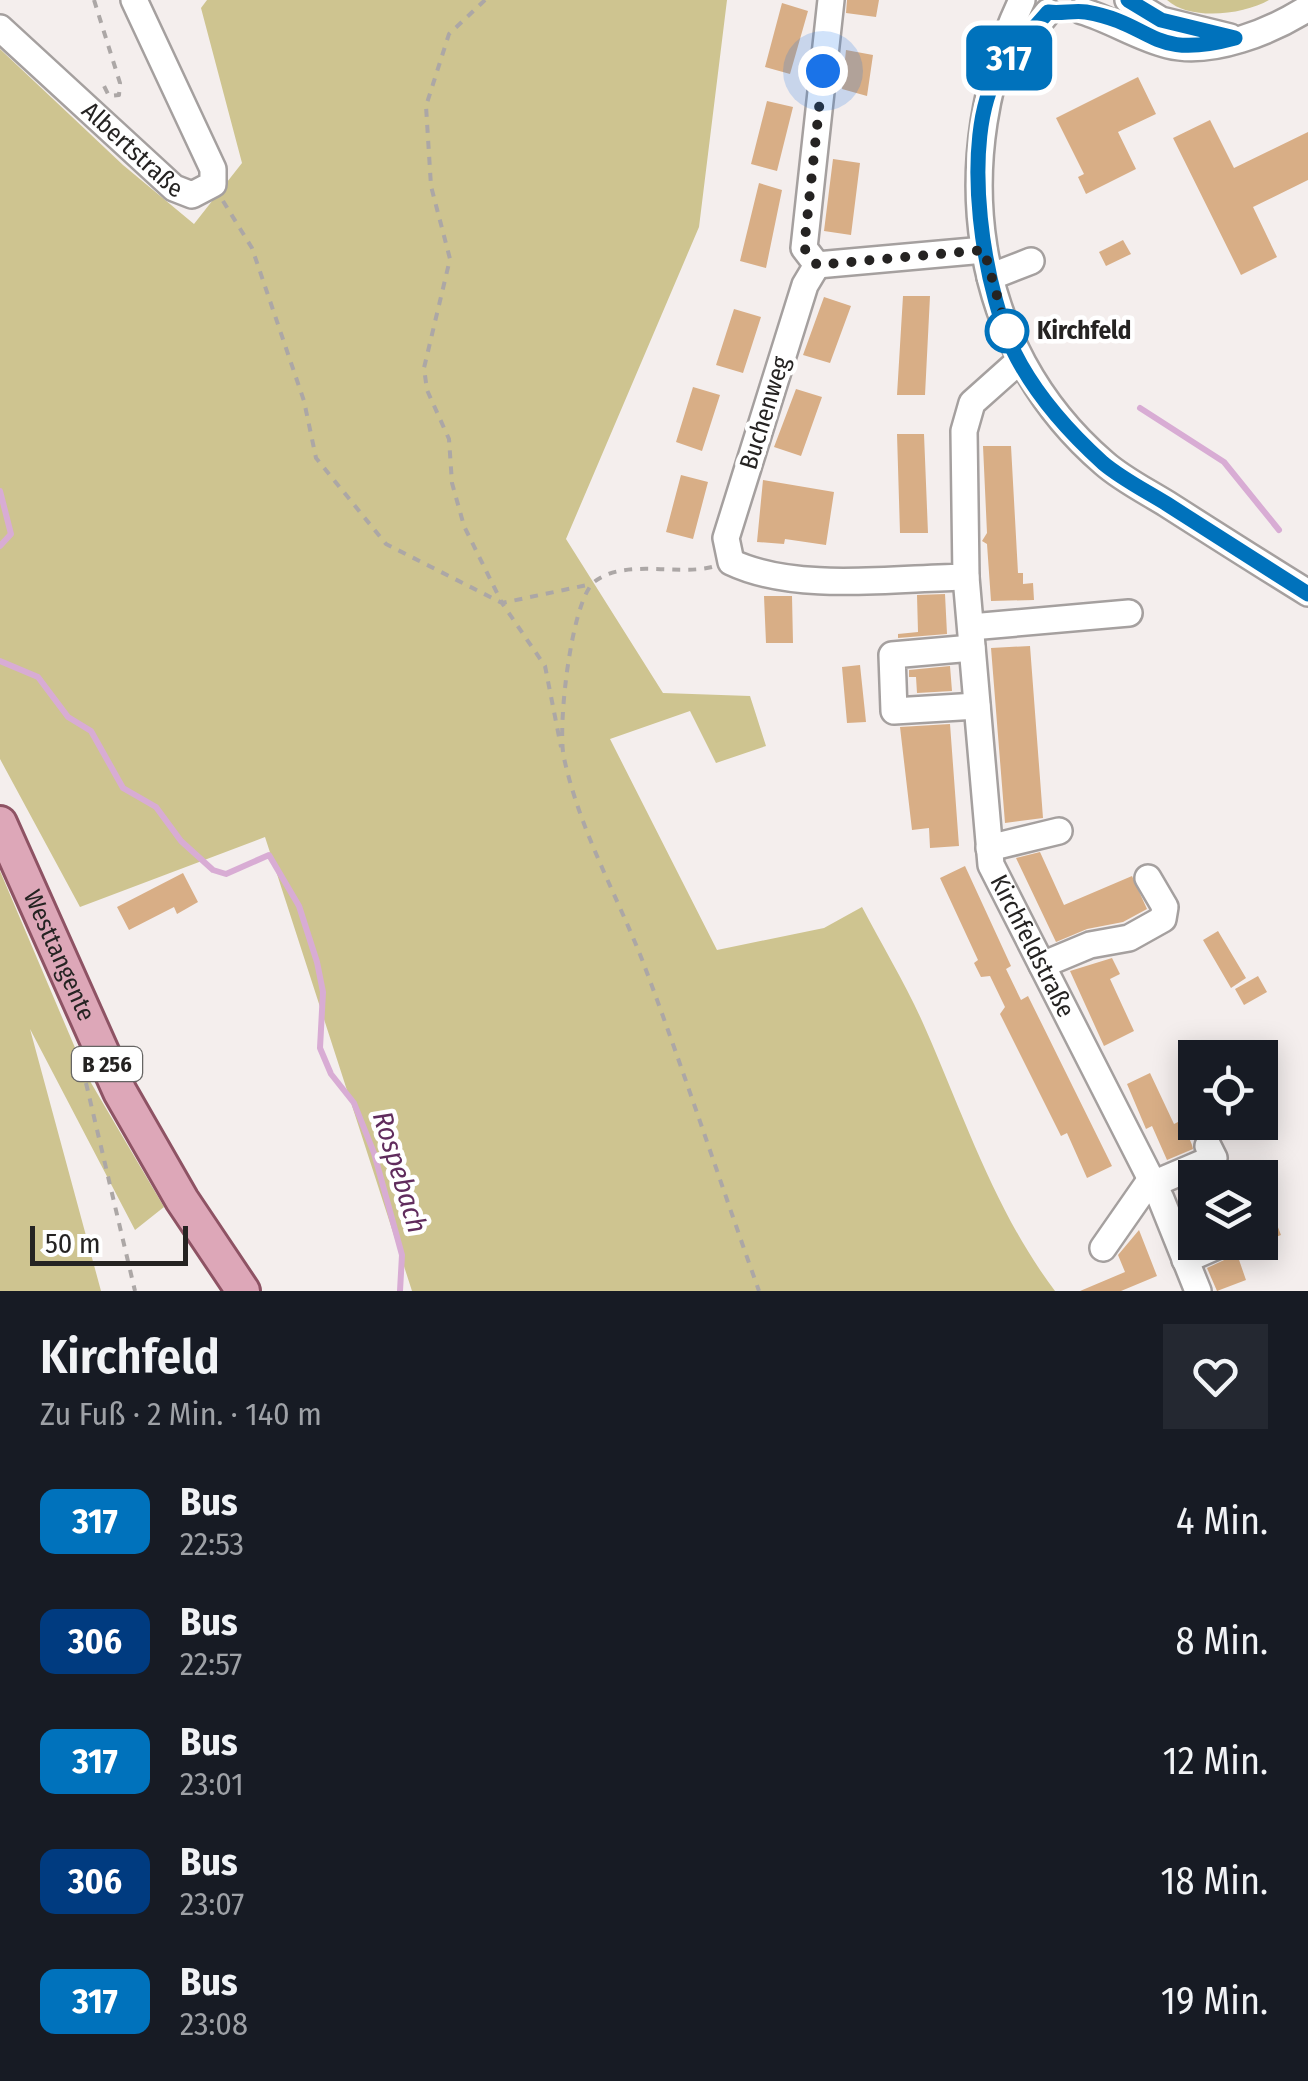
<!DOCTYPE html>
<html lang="de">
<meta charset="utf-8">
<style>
body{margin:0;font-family:"Fira Sans Condensed",sans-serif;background:#242831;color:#f1f3f6;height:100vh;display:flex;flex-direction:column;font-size:38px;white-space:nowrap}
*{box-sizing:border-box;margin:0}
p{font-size:32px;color:#9ea1a6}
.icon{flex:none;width:55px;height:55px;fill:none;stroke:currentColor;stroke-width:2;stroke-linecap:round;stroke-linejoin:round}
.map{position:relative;height:1291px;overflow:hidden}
.details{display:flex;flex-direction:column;background:#171b24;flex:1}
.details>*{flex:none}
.badge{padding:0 20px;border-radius:15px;font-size:35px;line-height:65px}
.tools{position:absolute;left:1178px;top:1040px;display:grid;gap:20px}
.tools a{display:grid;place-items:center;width:100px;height:100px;border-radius:0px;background:#171b24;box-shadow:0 5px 25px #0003;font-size:50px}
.scale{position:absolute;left:30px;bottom:25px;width:158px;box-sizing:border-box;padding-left:10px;border:5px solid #252322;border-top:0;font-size:28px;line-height:35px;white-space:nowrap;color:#252322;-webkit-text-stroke:8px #fff;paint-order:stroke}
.you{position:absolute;width:50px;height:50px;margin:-25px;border:8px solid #fff;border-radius:50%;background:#1a73e8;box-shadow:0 0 0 15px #1a73e833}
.map>.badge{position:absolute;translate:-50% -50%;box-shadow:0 0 0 5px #fff}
.round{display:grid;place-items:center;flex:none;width:105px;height:105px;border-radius:0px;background:#242831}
.summary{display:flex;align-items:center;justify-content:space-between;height:170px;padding:0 40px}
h1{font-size:48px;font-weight:600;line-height:75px}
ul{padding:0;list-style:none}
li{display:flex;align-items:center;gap:30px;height:120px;padding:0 40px}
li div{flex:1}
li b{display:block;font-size:38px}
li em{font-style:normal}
li .badge{min-width:110px;font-weight:700;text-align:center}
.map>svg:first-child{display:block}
.green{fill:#cec490}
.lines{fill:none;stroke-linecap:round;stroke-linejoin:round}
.stream{stroke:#d8acd4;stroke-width:6}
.building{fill:#d8ae86}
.minor-casing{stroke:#a5a09f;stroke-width:30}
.major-casing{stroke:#8e5364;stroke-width:38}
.path{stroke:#aca7a6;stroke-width:4;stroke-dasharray:8 8;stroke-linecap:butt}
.minor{stroke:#fff;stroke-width:25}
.major{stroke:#dda7b8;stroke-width:32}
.line-casing{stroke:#fff;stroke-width:22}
.line{stroke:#0072bc;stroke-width:15}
.walk{stroke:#252322;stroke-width:10;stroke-dasharray:0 18}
.stop-dot{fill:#fff;stroke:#0072bc;stroke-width:5}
.labels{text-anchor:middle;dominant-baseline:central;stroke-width:9;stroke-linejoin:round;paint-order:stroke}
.shield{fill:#fff;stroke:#666564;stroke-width:2.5}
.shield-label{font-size:22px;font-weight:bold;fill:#252322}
.street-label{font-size:25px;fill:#252322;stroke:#fff}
.stop-label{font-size:25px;font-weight:bold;fill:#252322;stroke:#fff;text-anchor:start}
.water-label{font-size:28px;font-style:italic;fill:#602c5d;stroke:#fff}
</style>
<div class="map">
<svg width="1308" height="1291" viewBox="0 0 1308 1291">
<rect width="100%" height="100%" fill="#f4eeed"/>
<!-- green -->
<path class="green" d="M207,0H727L699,227L566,539L663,693L750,696L766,746L716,763L690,711L610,739L717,950L824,928L862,907C883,947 908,988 926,1030C965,1119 996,1213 1055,1291H412L265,837L80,907L0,759V49L123,165L194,224L242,163L201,8Z
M1167,0H1269C1243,15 1190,21 1167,0Z
M0,871L87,1076L164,1207L135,1230L30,1029L101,1291H0Z"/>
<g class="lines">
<!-- stream -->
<path class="stream" d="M1140,408L1224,462L1279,530
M0,491L11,534L0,546
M0,661L38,677L68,717L91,731L123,788L156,807L181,841L213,870L226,874L269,855L299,906L317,962L323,992L320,1048L331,1074L354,1103L374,1153L402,1255L400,1291"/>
</g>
<!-- building -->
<path class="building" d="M847,0H879L876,17L846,13Z
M782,3L808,11L790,74L765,67Z
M846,50L873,55L867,96L842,89Z
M1138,77L1156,114L1118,132L1136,169L1086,194L1078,177L1084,174L1056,118Z
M767,101L793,107L777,171L751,164Z
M1210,120L1234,168L1308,132V180L1253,207L1277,257L1241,275L1173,138Z
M833,159L860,163L851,235L824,231Z
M759,183L782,190L766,268L740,261Z
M1123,240L1131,254L1106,266L1099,252Z
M903,296H930L925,395H897Z
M824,297L851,306L830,363L803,355Z
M734,309L761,317L743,373L716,365Z
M693,387L720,395L702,451L676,442Z
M796,389L822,397L801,456L774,447Z
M897,434H924L928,533H900Z
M983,446H1011L1018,573H1023V584L1033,583L1034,600L991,601L987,544L982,541L987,533Z
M681,475L708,482L693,539L666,532Z
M763,480L834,492L826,545L785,539L784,544L757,542Z
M945,594L947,634L898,638V634L918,632L917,595Z
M764,596H792L793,643H766Z
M1030,646L1043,818L1005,823L991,648Z
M860,665L866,722L847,723L842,667Z
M950,666L952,691L917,693L916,677H909V670Z
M950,724L959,846L930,848L929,828L912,830L900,727Z
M1040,852L1064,905L1132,876L1147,909L1123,922L1087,929L1056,942L1016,858Z
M965,866L1011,966L1006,969L1021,1000L1028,996L1112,1166L1087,1178L1067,1133L1061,1136L1000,1014L1005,1007L990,976L981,977L974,963L978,960L940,878Z
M183,873L198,902L177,914L174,907L129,930L117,907Z
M1218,931L1246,978L1231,988L1203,940Z
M1112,958L1120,974L1110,979L1134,1031L1104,1046L1070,971Z
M1258,976L1267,992L1244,1005L1235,989Z
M1150,1073L1174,1124L1182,1120L1192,1145L1193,1149L1167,1160L1152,1126L1146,1129L1127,1084Z
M1260,1181L1281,1235L1276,1237L1278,1243L1260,1250Z
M1139,1230L1157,1276L1121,1291H1080L1125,1272L1118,1255Z
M1237,1254L1246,1280L1217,1291L1207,1268Z"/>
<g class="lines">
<!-- minor casing -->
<g class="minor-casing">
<g id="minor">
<path d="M831,0L804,248L817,265L984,250"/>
<path d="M1022,0C947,157 968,346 1104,463C1122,479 1146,491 1167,504C1214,534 1261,564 1308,593"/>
<path d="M1128,0L1161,20L1230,37"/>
<path d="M1082,11C1112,20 1139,38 1168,45C1212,56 1272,31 1308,8"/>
<path id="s1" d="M0,28L174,188L192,195L213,184V169L134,0"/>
<path d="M1001,69L1048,12"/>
<path d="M817,265L805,285L726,538L731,562C796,593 895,578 966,577L964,431L972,403L1019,361"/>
<path d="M990,277L1031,261"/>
<path id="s2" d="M966,577L991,865L1161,1199L1198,1291"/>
<path d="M971,627L1129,613"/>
<path d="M972,648L892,655L894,711L977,706"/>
<path d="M989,848L1059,831"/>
<path d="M1042,965L1090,945L1129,938L1163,919L1165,907L1148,878"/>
<path d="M1153,1184L1214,1158L1208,1146"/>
<path d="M1103,1248L1151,1179"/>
<path d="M1185,1260L1226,1242"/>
</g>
</g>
<!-- major casing -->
<g class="major-casing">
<g id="major">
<path id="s3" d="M0,823L120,1092L182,1200L243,1291"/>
</g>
</g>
<!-- path -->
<path class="path" d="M94,0L120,83L119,95L109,96L104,86
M485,0L449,34L426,106L431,186L450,259L424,368L427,390L449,439L452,483L464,526L502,603L592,584
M223,201L252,248L304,401L316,458L386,544L502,603L545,666L561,747
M712,567C676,576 625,558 594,582C571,602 557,728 564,758C580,831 616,893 643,962C684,1071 720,1182 759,1291
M86,1083L135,1291"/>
<!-- minor -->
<use href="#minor" class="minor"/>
<!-- major -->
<use href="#major" class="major"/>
</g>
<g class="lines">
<!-- line casing -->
<g class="line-casing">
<path id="line" d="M1128,0L1161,20L1235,38C1150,61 1155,24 1086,12C1074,10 1061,14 1048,12C1032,31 1012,50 999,71C958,137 983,300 1021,365C1042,402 1071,434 1103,463C1122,479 1146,491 1167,504C1214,534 1261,564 1308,594"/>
</g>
<!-- line -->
<use href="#line" class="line"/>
<!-- walk -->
<path class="walk" d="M823,71L804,248L817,265L984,250L1007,331"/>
</g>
<!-- markers -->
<circle class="stop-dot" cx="1007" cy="331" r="20"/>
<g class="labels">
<!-- shield labels -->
<rect class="shield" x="72" y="1047" width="70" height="34" rx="8"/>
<g class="shield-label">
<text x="107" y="1064">B 256</text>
</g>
<!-- street labels -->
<g class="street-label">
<text stroke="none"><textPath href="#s1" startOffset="180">Albertstraße</textPath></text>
<text transform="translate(765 413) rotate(-73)">Buchenweg</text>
<text stroke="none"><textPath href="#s2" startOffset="380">Kirchfeldstraße</textPath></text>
<text stroke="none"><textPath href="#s3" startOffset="145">Westtangente</textPath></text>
</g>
<!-- stop labels -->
<g class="stop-label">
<text x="1037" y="331">Kirchfeld</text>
</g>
<!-- water labels -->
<g class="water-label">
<text transform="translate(400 1172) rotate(73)">Rospebach</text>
</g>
</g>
</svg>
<div class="tools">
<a><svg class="icon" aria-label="locate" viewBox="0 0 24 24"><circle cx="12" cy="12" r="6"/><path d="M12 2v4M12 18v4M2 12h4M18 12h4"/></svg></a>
<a><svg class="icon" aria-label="layers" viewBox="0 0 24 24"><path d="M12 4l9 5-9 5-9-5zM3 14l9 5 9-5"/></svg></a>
</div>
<div class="scale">50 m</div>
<div class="you" style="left:823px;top:71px"></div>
<b class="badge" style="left:1009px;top:58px;background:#0072bc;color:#fff">317</b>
</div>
<section class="details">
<div class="summary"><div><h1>Kirchfeld</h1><p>Zu Fuß · 2 Min. · 140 m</p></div><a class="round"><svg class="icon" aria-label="heart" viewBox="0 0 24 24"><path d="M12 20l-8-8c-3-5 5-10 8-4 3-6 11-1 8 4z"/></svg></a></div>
<ul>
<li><span class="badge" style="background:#0072bc;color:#fff">317</span><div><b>Bus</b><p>22:53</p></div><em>4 Min.</em></li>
<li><span class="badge" style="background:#003b80;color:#fff">306</span><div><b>Bus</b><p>22:57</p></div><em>8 Min.</em></li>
<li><span class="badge" style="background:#0072bc;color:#fff">317</span><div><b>Bus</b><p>23:01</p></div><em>12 Min.</em></li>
<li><span class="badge" style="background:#003b80;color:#fff">306</span><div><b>Bus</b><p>23:07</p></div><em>18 Min.</em></li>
<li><span class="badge" style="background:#0072bc;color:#fff">317</span><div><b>Bus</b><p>23:08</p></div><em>19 Min.</em></li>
</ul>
</section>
